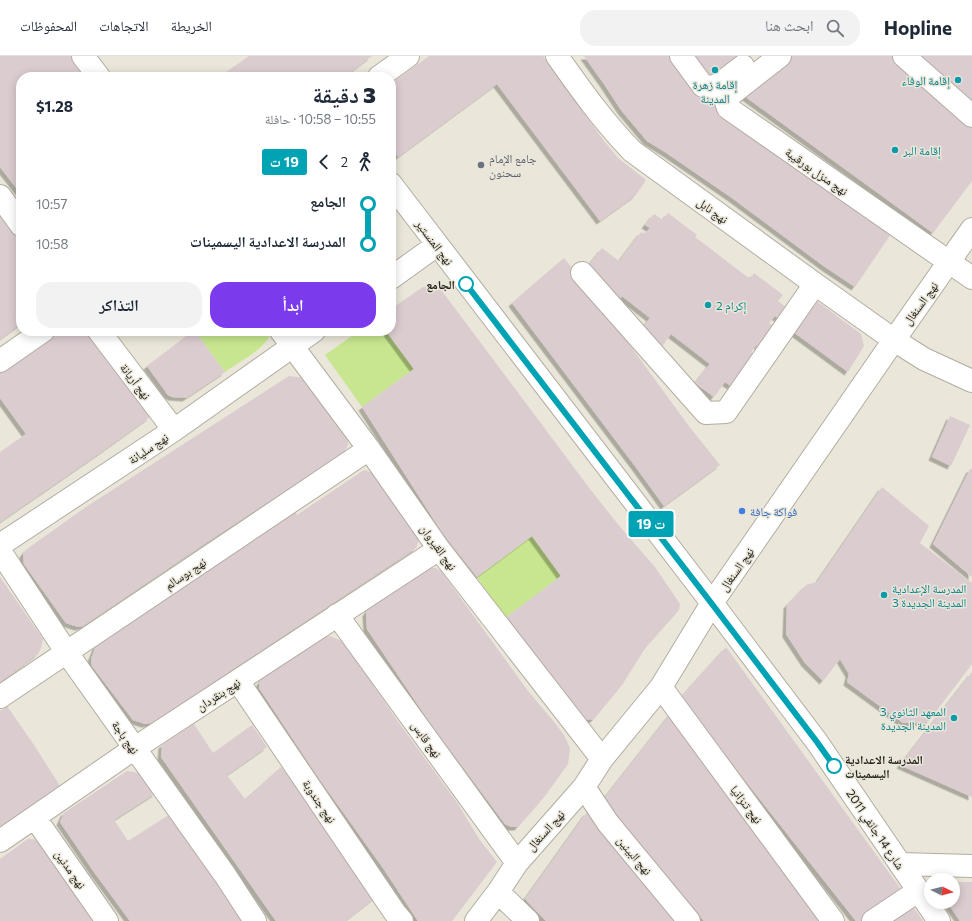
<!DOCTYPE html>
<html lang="ar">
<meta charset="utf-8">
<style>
body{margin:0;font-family:Commissioner,"Noto Naskh Arabic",sans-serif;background:#f2f2f3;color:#1f2937;direction:rtl;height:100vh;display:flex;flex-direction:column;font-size:15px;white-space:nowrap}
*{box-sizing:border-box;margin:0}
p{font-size:13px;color:#747a83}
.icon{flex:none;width:22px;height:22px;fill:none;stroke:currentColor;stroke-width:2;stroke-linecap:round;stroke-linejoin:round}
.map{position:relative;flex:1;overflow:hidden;direction:ltr}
.sheet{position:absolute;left:16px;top:16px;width:380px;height:264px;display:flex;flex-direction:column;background:#fff;border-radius:16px;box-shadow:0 2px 10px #0003;direction:rtl}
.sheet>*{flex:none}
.badge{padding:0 8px;border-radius:3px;font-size:14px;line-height:26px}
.needle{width:26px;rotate:96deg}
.tools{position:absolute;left:924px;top:817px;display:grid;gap:8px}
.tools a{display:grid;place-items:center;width:36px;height:36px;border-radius:50%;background:#fff;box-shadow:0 2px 10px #0003;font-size:20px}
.map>.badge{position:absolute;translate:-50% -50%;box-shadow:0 0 0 2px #fff}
.legs{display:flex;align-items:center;gap:6px;height:44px;padding:0 20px;font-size:13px}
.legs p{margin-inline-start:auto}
.summary{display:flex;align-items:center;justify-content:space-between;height:68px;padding:0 20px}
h1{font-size:22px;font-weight:800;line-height:30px}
.primary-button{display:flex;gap:8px;margin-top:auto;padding:8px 20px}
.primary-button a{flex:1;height:46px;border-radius:16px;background:#7c3aed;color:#fff;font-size:16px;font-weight:800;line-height:46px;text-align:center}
.primary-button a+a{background:#f2f2f3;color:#1f2937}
ul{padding:0 20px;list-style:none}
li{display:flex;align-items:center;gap:14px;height:40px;font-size:15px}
li i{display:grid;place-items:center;width:6px;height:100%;margin:0 5px;background:currentColor}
li i::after{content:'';width:10px;height:10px;margin:-5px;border:3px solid;border-radius:50%;background:#fff}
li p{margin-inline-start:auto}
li:first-child i{background:linear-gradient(#0000 50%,currentColor 0)}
li:last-child i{background:linear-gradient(currentColor 50%,#0000 0)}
header{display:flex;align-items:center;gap:24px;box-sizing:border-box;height:56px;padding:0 20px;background:#fff;border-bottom:1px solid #e0e1e3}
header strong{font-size:19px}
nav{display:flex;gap:22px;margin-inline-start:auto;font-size:14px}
.search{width:280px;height:36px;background:#f2f2f3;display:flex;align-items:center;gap:10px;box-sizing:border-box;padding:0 14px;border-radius:16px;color:#747a83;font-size:15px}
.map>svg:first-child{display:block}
.green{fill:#c8e68f}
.building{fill:#dbccd0;filter:url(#shadow)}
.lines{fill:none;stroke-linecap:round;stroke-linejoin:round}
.minor-casing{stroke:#b2ada1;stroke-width:24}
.major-casing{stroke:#b2ada1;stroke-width:24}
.minor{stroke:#fff;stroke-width:22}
.major{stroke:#fff;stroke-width:22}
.line-1-casing{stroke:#fff;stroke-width:9}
.line-1{stroke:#00a3b4;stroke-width:6}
.culture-dot{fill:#0f9aa8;stroke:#eae6d9;stroke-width:1.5}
.worship-dot{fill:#6b7280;stroke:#eae6d9;stroke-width:1.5}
.stop-1-dot{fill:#fff;stroke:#00a3b4;stroke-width:2}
.shop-dot{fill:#3f7fe0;stroke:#eae6d9;stroke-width:1.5}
.labels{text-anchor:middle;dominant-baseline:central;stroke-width:3;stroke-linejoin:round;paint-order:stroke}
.culture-label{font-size:12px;fill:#0d838f;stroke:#eae6d9;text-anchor:start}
.worship-label{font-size:12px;fill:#5b616d;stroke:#eae6d9;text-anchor:start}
.street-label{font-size:12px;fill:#23221d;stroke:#eae6d9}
.stop-label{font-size:12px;font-weight:bold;fill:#23221d;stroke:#eae6d9;text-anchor:end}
.shop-label{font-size:12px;fill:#366cbe;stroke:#eae6d9;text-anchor:start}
</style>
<header>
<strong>Hopline</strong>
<div class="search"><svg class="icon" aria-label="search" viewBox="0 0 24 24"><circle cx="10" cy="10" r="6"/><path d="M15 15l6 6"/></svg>ابحث هنا</div>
<nav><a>الخريطة</a><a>الاتجاهات</a><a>المحفوظات</a></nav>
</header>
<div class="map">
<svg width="972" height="865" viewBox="0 0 972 865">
<defs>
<filter id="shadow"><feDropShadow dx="-3.5" dy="3.5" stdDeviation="0" flood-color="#0004"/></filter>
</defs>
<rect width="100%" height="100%" fill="#eae6d9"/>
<!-- green -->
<path class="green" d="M195,275H272C266,293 240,305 225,316Z
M359,275H386L414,313L362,351L325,299Z
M532,480L561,520L505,562L477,521Z"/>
<!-- building -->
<path class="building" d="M0,0H72L88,21H21V138L0,111Z
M249,0H372L344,21H219Z
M429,0H543L604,85L618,102L646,124L636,139L600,165L497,28L398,101L391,90V28Z
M584,0H670L680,13L708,39L895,172L855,231L825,211L732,142L665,96L647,85L621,54L604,28Z
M690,0H749L712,28Z
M788,0H901L972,62V125L933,177L743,39Z
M916,0H972V48Z
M0,154L21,183V268L0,283Z
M668,157L697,179L695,181L750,223L754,217L783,239L778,245L787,252L779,263L775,260L769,267L773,270L758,290L756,289L751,296L754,299L731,330L725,326L714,341L695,327L710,308L671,278L661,292L639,276L650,262L622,240L621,242L585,214L602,192L619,205L641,176L644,178L650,172L645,169L654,158L663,164Z
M564,202L597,244L688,369L720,409L664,450L635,410L512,247Z
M423,231H435L442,235L590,433L621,472L655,511L680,548L679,554L646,591L622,629L594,663L583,664L505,562L561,520L532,480L477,521L443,478L362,351L414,313L386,275H391V253Z
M810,240L861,278L864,290L848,316L788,272Z
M57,275H88L150,361L100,397L0,466V396L26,378L0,342V315Z
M193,275H195L225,316L186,342L172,341L168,339L147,310Z
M289,320L305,322L347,376L348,389L344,397L207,486L83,570L78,571L66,567L24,508L23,498L27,493L86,451Z
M950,360L970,369L951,410L932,401Z
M970,413H972V521L933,488Z
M364,414L373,417L420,481L416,492L152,667L145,668L133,664L92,610L91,603L96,590L295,456L297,459Z
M882,431L929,470L920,487L972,527V608L928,666L903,667L847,626L849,618L840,603L823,625L805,607L786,578L787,549L806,529L817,526Z
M429,512H436L441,515L528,635L555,667L564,679L570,692L568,708L545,740L518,771H511L505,768L430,667L367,573L366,557L370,551Z
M0,521L43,583L41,592L38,598L0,626Z
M330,580L344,586L399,667L458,748L479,783L497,806L452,865H418L383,812L320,724L259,632V628L263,622L321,582Z
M726,591L903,836L861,865H856L680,642Z
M972,616V741L900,709Z
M7,650L34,689L60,730L0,772V655Z
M671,657L822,865H704L602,745Z
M194,668L213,697L252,669L267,691L227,719L245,743L281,711L328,771L376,841L345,865H276L161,701L162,689Z
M127,715L139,717L156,737L114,764L128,785L172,757L245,865H130L94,816L60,766L64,757Z
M587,756L679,865H546L525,843Z
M28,783L39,784L100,865H0V803Z
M956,826H972V865H960L949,849L948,846H953V828Z
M911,848L923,865H886Z"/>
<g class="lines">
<!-- minor casing -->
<g class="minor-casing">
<path id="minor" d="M83,0L99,21
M557,0C581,34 603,65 632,95L815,228L894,284L924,303L972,325
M681,0L703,30L713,31L722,26L743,10
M780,0L725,43L728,52L972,222
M904,0L972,60
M379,21L408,0
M391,128L712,547L661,631L602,703L584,731L517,807L498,836L476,865
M0,140L21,169
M582,217L706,357L726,356L815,228
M391,222L437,189
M99,275L174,374
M281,275L369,393L439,493L602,703
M0,305L43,275
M0,489L174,374L314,275
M0,495L67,597L225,819L255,865
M337,559L517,807
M238,625L395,857L402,865
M661,631L833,865
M0,641L369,393
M584,731L608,767L689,865
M35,762L107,865
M0,785L135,692L439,493
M900,808L972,810
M498,836L528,865
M873,865L918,835"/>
</g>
<!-- major casing -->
<g class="major-casing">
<path id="major" d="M939,865L817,686L712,547L894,284L972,173"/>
</g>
<!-- minor -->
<use href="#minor" class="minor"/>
<!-- major -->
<use href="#major" class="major"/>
</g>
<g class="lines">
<!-- line-1 casing -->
<g class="line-1-casing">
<path id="line-1" d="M466,228L712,548L817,686L834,710"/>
</g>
<!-- line-1 -->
<use href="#line-1" class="line-1"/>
</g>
<!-- markers -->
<g class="culture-dot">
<circle cx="715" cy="14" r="4"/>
<circle cx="958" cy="24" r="4"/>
<circle cx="895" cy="94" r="4"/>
<circle cx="708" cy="249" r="4"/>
<circle cx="884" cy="539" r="4"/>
<circle cx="954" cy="662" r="4"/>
</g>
<circle class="worship-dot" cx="481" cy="109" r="4"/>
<g class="stop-1-dot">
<circle cx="466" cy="228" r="7"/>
<circle cx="834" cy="710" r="7"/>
</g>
<circle class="shop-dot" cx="742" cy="455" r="4"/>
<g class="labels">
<!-- culture labels -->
<g class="culture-label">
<text x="950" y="24" text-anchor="end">إقامة الوفاء</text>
<text x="715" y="28" text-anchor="middle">إقامة زهرة<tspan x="715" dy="14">المدينة</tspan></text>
<text x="903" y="94">إقامة البر</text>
<text x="716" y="249">إكرام 2</text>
<text x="892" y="532">المدرسة الإعدادية<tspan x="892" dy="14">المدينة الجديدة 3</tspan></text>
<text x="946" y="655" text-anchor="end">3 المعهد الثانوي<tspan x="946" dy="14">المدينة الجديدة</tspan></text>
</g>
<!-- worship labels -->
<g class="worship-label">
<text x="489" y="102">جامع الإمام<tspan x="489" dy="14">سحنون</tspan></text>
</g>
<!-- street labels -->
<g class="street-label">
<text transform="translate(817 115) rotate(35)">نهج منزل بورقيبة</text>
<text transform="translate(713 154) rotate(36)">نهج نابل</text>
<text transform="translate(435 186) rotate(53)">نهج المنستير</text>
<text transform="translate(920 247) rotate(-54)">نهج السنغال</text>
<text transform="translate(136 325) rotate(53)">نهج أريانة</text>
<text transform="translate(148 392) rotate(-34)">نهج سليانة</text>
<text transform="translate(439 491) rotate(54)">نهج القيروان</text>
<text transform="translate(736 513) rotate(-55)">نهج السنغال</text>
<text transform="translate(185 517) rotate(-34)">نهج بوسالم</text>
<text transform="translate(218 638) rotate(-33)">نهج بنقردان</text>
<text transform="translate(126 681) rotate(55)">نهج باجة</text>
<text transform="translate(427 683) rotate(54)">نهج قابس</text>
<text transform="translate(320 745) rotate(56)">نهج جندوبة</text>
<text transform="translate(747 748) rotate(53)">نهج تنزانيا</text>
<text transform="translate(876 773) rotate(56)">شارع 14 جانفي 2011</text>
<text transform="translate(545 774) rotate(-48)">نهج السنغال</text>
<text transform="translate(635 799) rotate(50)">نهج البينين</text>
<text transform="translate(71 813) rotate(55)">نهج مدنين</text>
</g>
<!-- stop labels -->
<g class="stop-label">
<text x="455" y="228">الجامع</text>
<text x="845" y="703" text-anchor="start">المدرسة الاعدادية<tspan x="845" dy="14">اليسمينات</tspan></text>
</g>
<!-- shop labels -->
<g class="shop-label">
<text x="750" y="455">فواكة جافة</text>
</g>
</g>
</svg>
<div class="tools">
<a><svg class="needle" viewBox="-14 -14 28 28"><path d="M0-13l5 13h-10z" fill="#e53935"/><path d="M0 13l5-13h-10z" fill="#747a83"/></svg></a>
</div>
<b class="badge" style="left:651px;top:468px;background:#00a3b4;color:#fff">19 ت</b>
<section class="sheet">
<div class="summary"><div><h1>3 دقيقة</h1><p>10:55 – 10:58 · حافلة</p></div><b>$1.28</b></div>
<div class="legs"><svg class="icon" aria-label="walk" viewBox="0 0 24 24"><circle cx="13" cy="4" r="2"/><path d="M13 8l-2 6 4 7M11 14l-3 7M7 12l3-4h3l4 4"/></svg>2<svg class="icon" aria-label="back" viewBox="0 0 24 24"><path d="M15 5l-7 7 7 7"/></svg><b class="badge" style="background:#00a3b4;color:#fff">19 ت</b></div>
<ul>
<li><i style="color:#00a3b4"></i><b>الجامع</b><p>10:57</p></li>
<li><i style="color:#00a3b4"></i><b>المدرسة الاعدادية اليسمينات</b><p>10:58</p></li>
</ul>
<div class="primary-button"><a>ابدأ</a><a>التذاكر</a></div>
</section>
</div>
